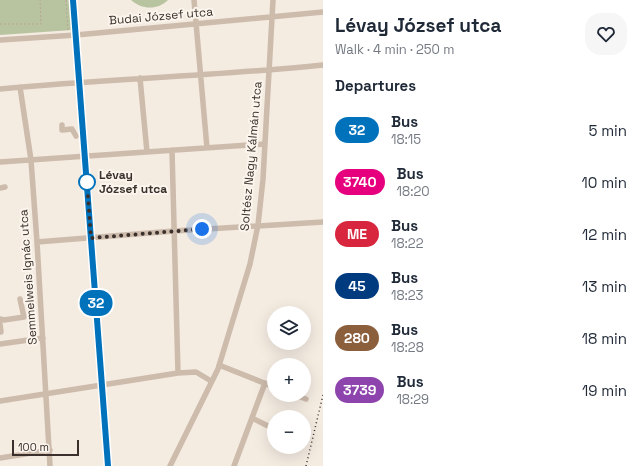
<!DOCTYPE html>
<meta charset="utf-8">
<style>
body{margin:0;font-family:"Space Grotesk",sans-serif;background:#f6f6f7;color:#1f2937;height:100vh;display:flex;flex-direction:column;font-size:15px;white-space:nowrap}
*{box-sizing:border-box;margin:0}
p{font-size:13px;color:#747a83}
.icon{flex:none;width:22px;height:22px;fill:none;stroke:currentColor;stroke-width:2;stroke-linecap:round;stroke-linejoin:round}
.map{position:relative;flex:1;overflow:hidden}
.drawer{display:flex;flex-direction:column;background:#fff;width:316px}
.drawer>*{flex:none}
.badge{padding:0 8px;border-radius:13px;font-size:14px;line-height:26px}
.fabs{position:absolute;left:267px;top:306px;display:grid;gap:8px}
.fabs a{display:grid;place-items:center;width:44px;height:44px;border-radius:50%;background:#fff;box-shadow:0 4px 16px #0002;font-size:20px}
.scale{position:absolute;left:12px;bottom:10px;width:67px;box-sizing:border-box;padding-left:4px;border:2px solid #3b302b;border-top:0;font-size:11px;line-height:14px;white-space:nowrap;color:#3b302b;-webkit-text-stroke:3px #fbf5ee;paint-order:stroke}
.you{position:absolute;width:20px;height:20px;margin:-10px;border:3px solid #fff;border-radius:50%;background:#1a73e8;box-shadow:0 0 0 6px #1a73e833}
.map>.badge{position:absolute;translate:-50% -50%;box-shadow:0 0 0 2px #fff}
h2{padding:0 12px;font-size:15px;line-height:36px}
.round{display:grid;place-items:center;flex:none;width:42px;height:42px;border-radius:16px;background:#f6f6f7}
.head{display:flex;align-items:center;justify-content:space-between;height:68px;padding:0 12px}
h1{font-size:19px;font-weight:600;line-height:30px}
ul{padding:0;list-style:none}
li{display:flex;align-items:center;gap:12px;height:52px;padding:0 12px}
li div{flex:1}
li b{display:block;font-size:15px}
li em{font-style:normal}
li .badge{min-width:44px;font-weight:700;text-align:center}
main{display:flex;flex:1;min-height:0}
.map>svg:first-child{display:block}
.green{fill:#b8c4a0}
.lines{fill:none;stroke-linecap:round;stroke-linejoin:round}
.path{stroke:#b9a596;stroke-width:1;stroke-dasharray:2 2;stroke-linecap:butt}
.minor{stroke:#cdbbac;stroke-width:5.5}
.major{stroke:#7d675c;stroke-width:7}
.rail{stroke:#3b302b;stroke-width:1.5;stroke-dasharray:1 3;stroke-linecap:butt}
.line-casing{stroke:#fff;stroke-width:9}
.line{stroke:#0072bc;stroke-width:6}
.walk{stroke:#3b302b;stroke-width:4;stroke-dasharray:0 7.2}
.stop-dot{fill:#fff;stroke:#0072bc;stroke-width:2}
.labels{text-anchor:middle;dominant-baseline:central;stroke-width:4;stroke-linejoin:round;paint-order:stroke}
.street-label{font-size:12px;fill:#3b302b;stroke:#fbf5ee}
.stop-label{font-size:12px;font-weight:bold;fill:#3b302b;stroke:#fbf5ee;text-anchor:start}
</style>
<main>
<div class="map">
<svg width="323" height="466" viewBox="0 0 323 466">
<rect width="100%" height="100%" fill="#f4ebe1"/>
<!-- green -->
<path class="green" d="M0,0H69L72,30L0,35Z
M131,0H168C158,10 142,10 131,0Z"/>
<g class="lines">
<!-- path -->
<path class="path" d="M66,0L68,31
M0,24H41L40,0"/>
<!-- minor -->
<path class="minor" d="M194,0L207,148
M0,40L76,35L323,12
M140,78L147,152
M20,87L31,160L37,242L50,466
M0,89C108,79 216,76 323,65
M62,125V130L72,129L76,136
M172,150L178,373
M0,162L265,144
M0,188L5,187
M37,242L174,231L323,222
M0,319L4,320L24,317L20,299
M0,324L1,332
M0,344L43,338
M219,365L274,387
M295,395L306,399
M0,401L178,373L196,372L211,381
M252,418L274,429
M0,458L50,450
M170,466L218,369L250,264L258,225L263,179L273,0
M234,466L265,383"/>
<!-- major -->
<path class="major" d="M73,0L108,466"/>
<!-- rail -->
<path class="rail" d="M306,466L323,395"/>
</g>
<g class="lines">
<!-- line casing -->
<g class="line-casing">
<path id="line" d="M73,0L108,466"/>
</g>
<!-- line -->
<use href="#line" class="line"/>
<!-- walk -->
<path class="walk" d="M87,182L91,238L202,229"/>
</g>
<!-- markers -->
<circle class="stop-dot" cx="87" cy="182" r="8"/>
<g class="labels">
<!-- street labels -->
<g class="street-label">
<text transform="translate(161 16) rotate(-5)">Budai József utca</text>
<text transform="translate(251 156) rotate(-85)">Soltész Nagy Kálmán utca</text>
<text transform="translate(28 277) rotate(-94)">Semmelweis Ignác utca</text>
</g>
<!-- stop labels -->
<g class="stop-label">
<text x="99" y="175">Lévay<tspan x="99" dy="14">József utca</tspan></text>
</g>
</g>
</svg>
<div class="fabs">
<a><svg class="icon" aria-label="layers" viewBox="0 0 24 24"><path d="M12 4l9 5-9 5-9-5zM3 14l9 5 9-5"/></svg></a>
<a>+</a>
<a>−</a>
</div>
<div class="scale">100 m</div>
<div class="you" style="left:202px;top:229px"></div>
<b class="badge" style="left:96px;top:303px;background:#0072bc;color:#fff">32</b>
</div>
<section class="drawer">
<div class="head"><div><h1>Lévay József utca</h1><p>Walk · 4 min · 250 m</p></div><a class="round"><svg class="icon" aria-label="heart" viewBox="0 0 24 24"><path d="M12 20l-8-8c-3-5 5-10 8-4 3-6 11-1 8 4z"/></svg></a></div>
<h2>Departures</h2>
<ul>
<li><span class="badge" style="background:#0072bc;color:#fff">32</span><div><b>Bus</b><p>18:15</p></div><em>5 min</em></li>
<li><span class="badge" style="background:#e6007e;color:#fff">3740</span><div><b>Bus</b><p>18:20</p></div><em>10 min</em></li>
<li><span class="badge" style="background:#d7263d;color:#fff">ME</span><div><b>Bus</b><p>18:22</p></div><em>12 min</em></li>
<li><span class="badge" style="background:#003b80;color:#fff">45</span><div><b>Bus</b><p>18:23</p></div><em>13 min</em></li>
<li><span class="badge" style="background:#8b5e3c;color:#fff">280</span><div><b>Bus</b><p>18:28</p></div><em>18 min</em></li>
<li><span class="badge" style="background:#8e44ad;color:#fff">3739</span><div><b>Bus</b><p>18:29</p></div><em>19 min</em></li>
</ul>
</section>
</main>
